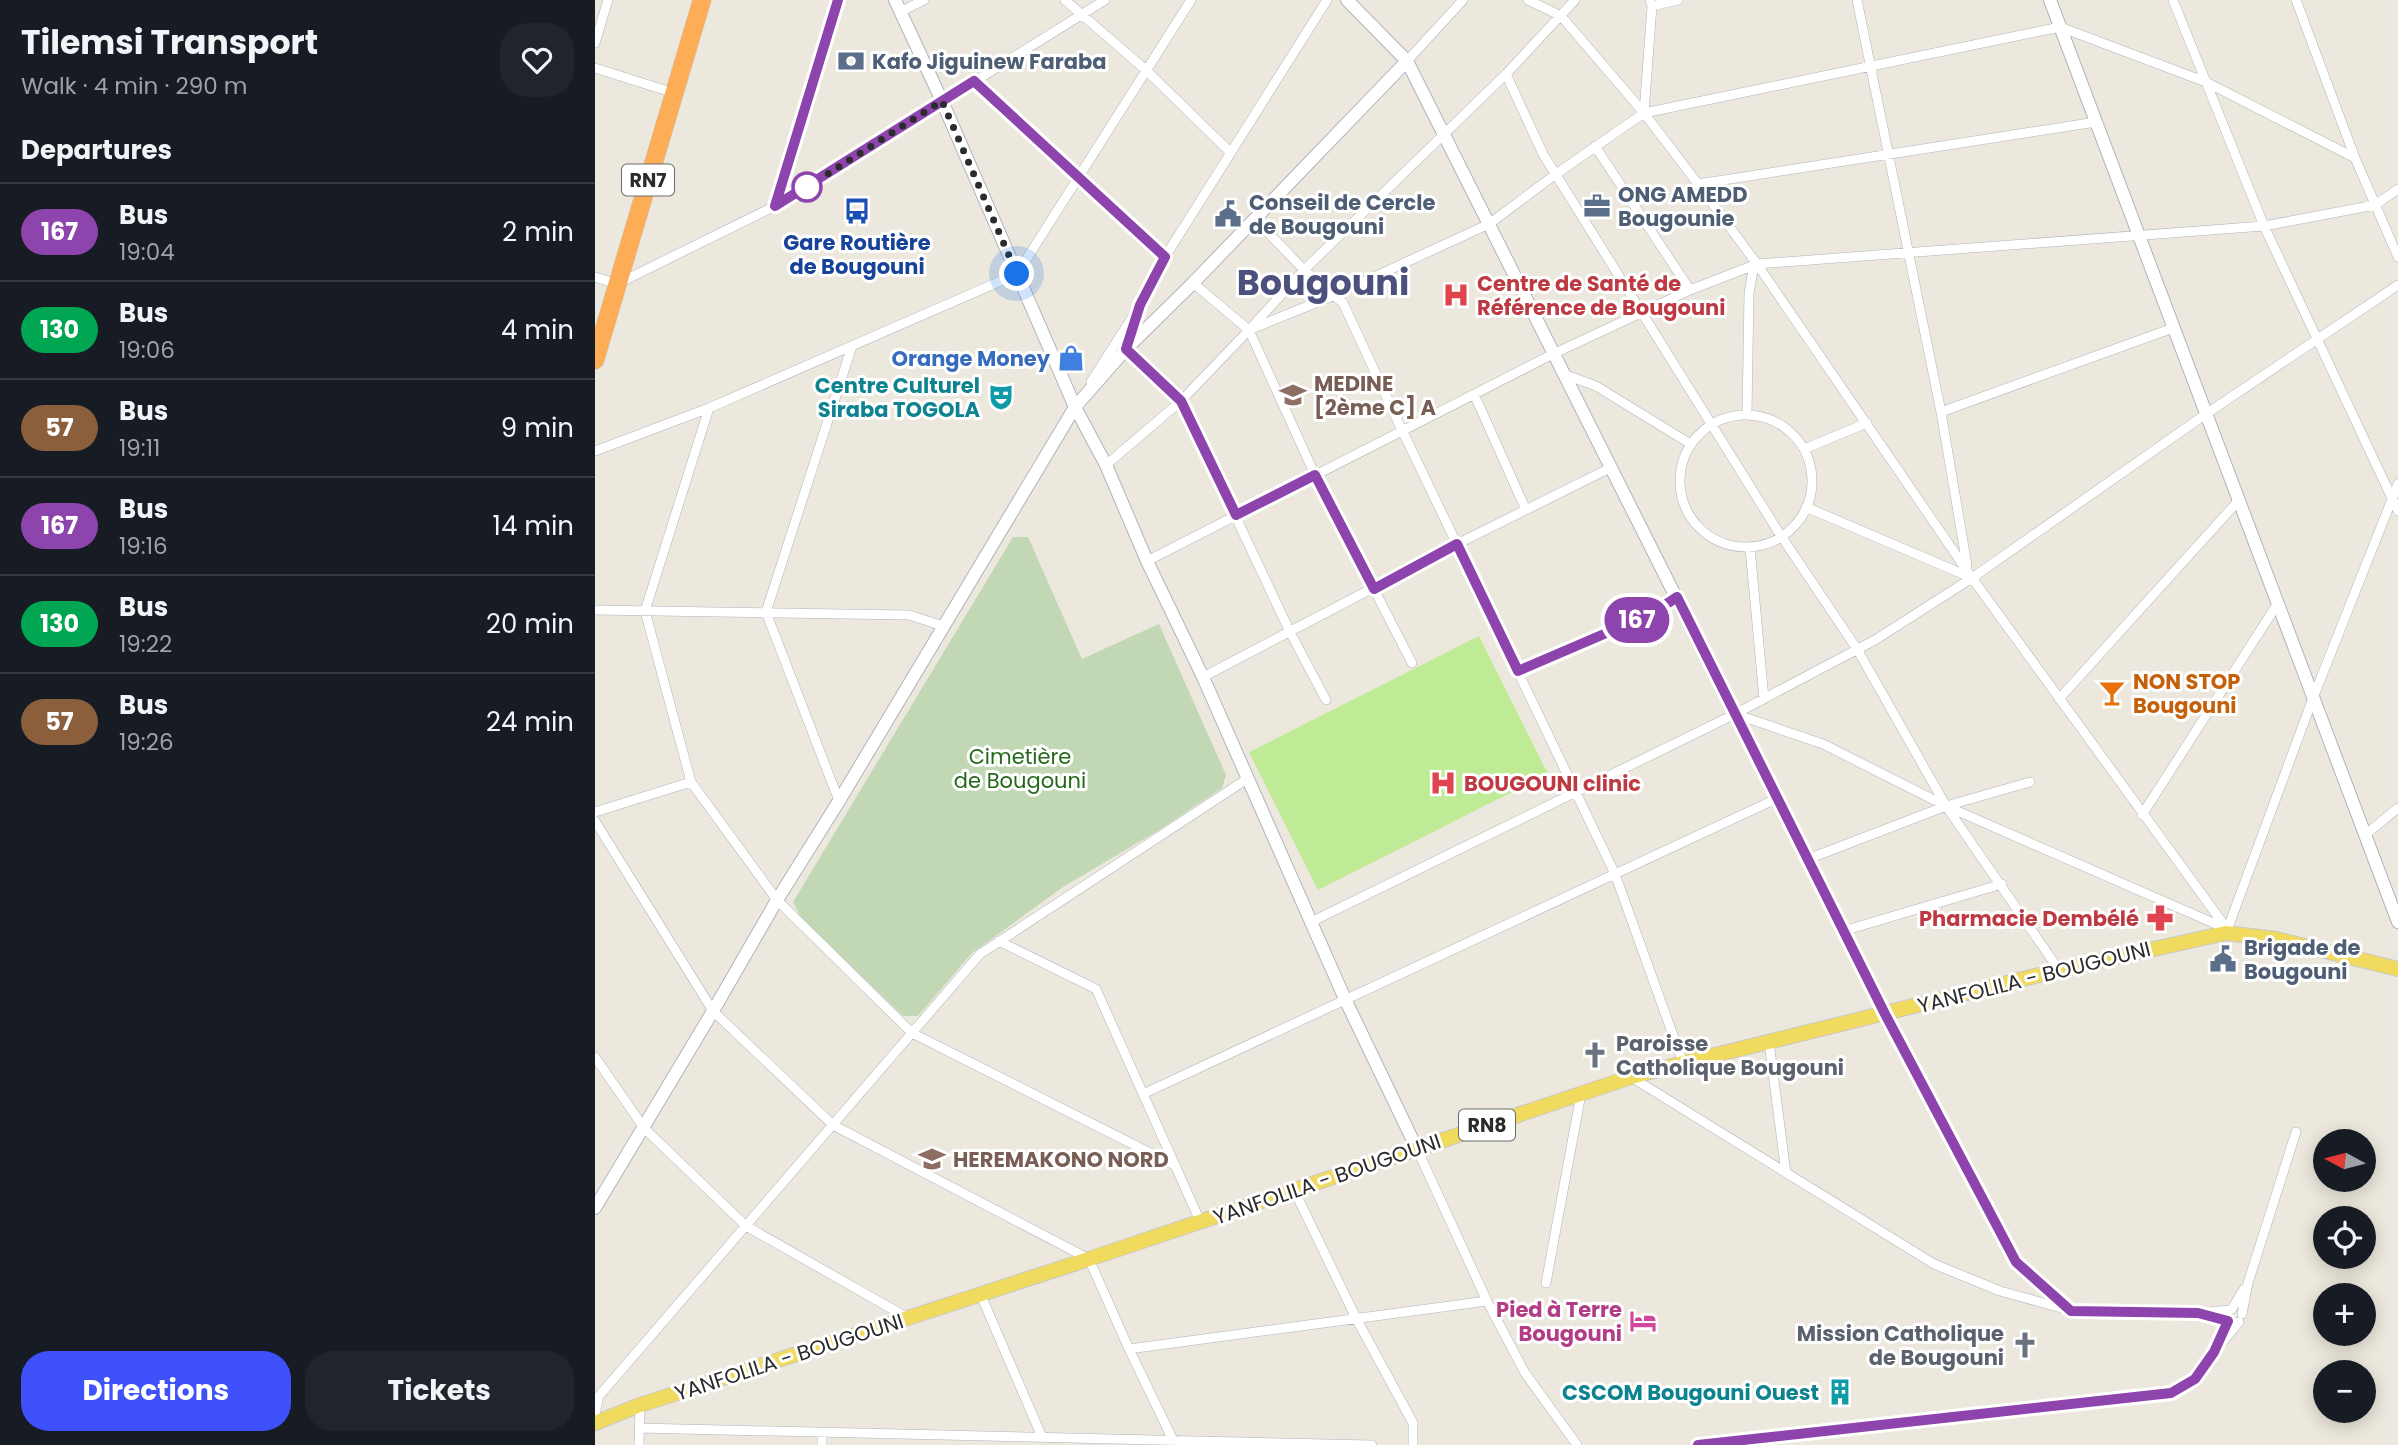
<!DOCTYPE html>
<meta charset="utf-8">
<style>
body{margin:0;font-family:Poppins,sans-serif;background:#20242c;color:#f1f3f6;height:100vh;display:flex;flex-direction:column;font-size:26px;white-space:nowrap}
*{box-sizing:border-box;margin:0}
p{font-size:23px;color:#9ea1a6}
.icon{flex:none;width:38px;height:38px;fill:none;stroke:currentColor;stroke-width:2;stroke-linecap:round;stroke-linejoin:round}
.map{position:relative;flex:1;overflow:hidden}
.side{display:flex;flex-direction:column;background:#171b24;width:595px}
.side>*{flex:none}
.badge{padding:0 14px;border-radius:23px;font-size:24px;line-height:46px}
.needle{width:46px;rotate:277deg}
.fabs{position:absolute;left:1718px;top:1129px;display:grid;gap:14px}
.fabs a{display:grid;place-items:center;width:63px;height:63px;border-radius:50%;background:#171b24;box-shadow:0 4px 18px #0003;font-size:35px}
.you{position:absolute;width:35px;height:35px;margin:-18px;border:5px solid #fff;border-radius:50%;background:#1a73e8;box-shadow:0 0 0 10px #1a73e833}
.map>.badge{position:absolute;translate:-50% -50%;box-shadow:0 0 0 4px #fff}
h2{padding:0 21px;font-size:26px;line-height:63px}
.round{display:grid;place-items:center;flex:none;width:74px;height:74px;border-radius:28px;background:#20242c}
.overview{display:flex;align-items:center;justify-content:space-between;height:119px;padding:0 21px}
h1{font-size:33px;font-weight:700;line-height:52px}
.button{display:flex;gap:14px;margin-top:auto;padding:14px 21px}
.button a{flex:1;height:80px;border-radius:28px;background:#3e51fa;color:#fff;font-size:28px;font-weight:700;line-height:80px;text-align:center}
.button a+a{background:#20242c;color:#f1f3f6}
ul{padding:0;list-style:none}
li{display:flex;align-items:center;gap:21px;height:98px;padding:0 21px;border-top:2px solid #363941}
li div{flex:1}
li b{display:block;font-size:26px}
li em{font-style:normal}
li .badge{min-width:77px;font-weight:700;text-align:center}
main{display:flex;flex:1;min-height:0}
.map>svg:first-child{display:block}
.cemetery{fill:#c2d7b4}
.pitch{fill:#c0eb96}
.lines{fill:none;stroke-linecap:round;stroke-linejoin:round}
.street-casing{stroke:#b1b2bf;stroke-width:10}
.secondary-casing{stroke:#b1b2bf;stroke-width:14}
.primary-casing{stroke:#c8c8c8;stroke-width:16}
.highway-casing{stroke:#c8c8c8;stroke-width:19}
.street{stroke:#fff;stroke-width:9}
.secondary{stroke:#fff;stroke-width:12}
.primary{stroke:#f1db5f;stroke-width:14}
.highway{stroke:#fead57;stroke-width:18}
.line-casing{stroke:#fff;stroke-width:16}
.line{stroke:#8e44ad;stroke-width:10}
.walk{stroke:#2b2b2b;stroke-width:7;stroke-dasharray:0 12.6}
.stop-dot{fill:#fff;stroke:#8e44ad;stroke-width:3.5}
.labels{text-anchor:middle;dominant-baseline:central;stroke-width:6;stroke-linejoin:round;paint-order:stroke}
.shield{fill:#fff;stroke:#6b6b6b;stroke-width:2}
.shield-label{font-size:19px;font-weight:bold;fill:#2b2b2b}
.service-label{font-size:21px;font-weight:bold;fill:#4e5e75;stroke:#fff;text-anchor:start}
.transit-label{font-size:21px;font-weight:bold;fill:#164399;stroke:#fff}
.health-label{font-size:21px;font-weight:bold;fill:#be3a42;stroke:#fff;text-anchor:start}
.shop-label{font-size:21px;font-weight:bold;fill:#366cbe;stroke:#fff;text-anchor:end}
.education-label{font-size:21px;font-weight:bold;fill:#785e54;stroke:#fff;text-anchor:start}
.culture-label{font-size:21px;font-weight:bold;fill:#0d838f;stroke:#fff;text-anchor:end}
.food-label{font-size:21px;font-weight:bold;fill:#c56008;stroke:#fff;text-anchor:start}
.park-label{font-size:21px;fill:#24691a;stroke:#fff}
.street-label{font-size:21px;fill:#2b2b2b;stroke:#fff}
.worship-label{font-size:21px;font-weight:bold;fill:#5b616d;stroke:#fff;text-anchor:start}
.hotel-label{font-size:21px;font-weight:bold;fill:#b23c85;stroke:#fff;text-anchor:end}
.town-label{font-size:35px;font-weight:bold;fill:#4b507c;stroke:#fff}
</style>
<main>
<section class="side">
<div class="overview"><div><h1>Tilemsi Transport</h1><p>Walk · 4 min · 290 m</p></div><a class="round"><svg class="icon" aria-label="heart" viewBox="0 0 24 24"><path d="M12 20l-8-8c-3-5 5-10 8-4 3-6 11-1 8 4z"/></svg></a></div>
<h2>Departures</h2>
<ul>
<li><span class="badge" style="background:#8e44ad;color:#fff">167</span><div><b>Bus</b><p>19:04</p></div><em>2 min</em></li>
<li><span class="badge" style="background:#00a651;color:#fff">130</span><div><b>Bus</b><p>19:06</p></div><em>4 min</em></li>
<li><span class="badge" style="background:#8b5e3c;color:#fff">57</span><div><b>Bus</b><p>19:11</p></div><em>9 min</em></li>
<li><span class="badge" style="background:#8e44ad;color:#fff">167</span><div><b>Bus</b><p>19:16</p></div><em>14 min</em></li>
<li><span class="badge" style="background:#00a651;color:#fff">130</span><div><b>Bus</b><p>19:22</p></div><em>20 min</em></li>
<li><span class="badge" style="background:#8b5e3c;color:#fff">57</span><div><b>Bus</b><p>19:26</p></div><em>24 min</em></li>
</ul>
<div class="button"><a>Directions</a><a>Tickets</a></div>
</section>
<div class="map">
<svg width="1803" height="1445" viewBox="0 0 1803 1445">
<rect width="100%" height="100%" fill="#ede8dd"/>
<!-- cemetery -->
<path class="cemetery" d="M418,537H433L487,659L564,624L631,775L627,788L564,830L468,887L377,953L323,1016H308L205,916L198,902Z"/>
<!-- pitch -->
<path class="pitch" d="M884,636L953,774L723,890L654,752Z"/>
<g class="lines">
<!-- street casing -->
<g class="street-casing">
<path id="street" d="M470,0L552,71L635,152
M933,0L966,16L1049,113L1103,184L1162,264L1377,578L1632,929L1631,933
M1262,0L1346,412L1372,565
M1578,0L1669,226L1803,511
M1701,0L1760,158L1803,257
M1057,6L1083,0
M305,12L329,0
M0,43L13,0
M812,61L868,0
M0,68L79,93
M911,74L948,154L1186,536L1262,649L1351,806L1464,970
M379,81L570,257
M1049,113L1057,6L1055,0
M1000,146L1095,290
M1103,184L1501,122
M180,206L243,0
M660,219L709,270L748,303L807,430L1020,874L1088,1063
M0,277L22,284L180,206L510,0
M598,283L654,330L720,475L817,663
M540,319L531,349L586,401L695,632L731,700
M654,330L740,295L894,224L961,174L1049,113L1465,27L1611,82L1760,158
M971,375L1001,386L1094,443
M496,382L545,305L570,257L732,0
M879,394L931,510
M114,408L50,611L96,782L182,900L317,1033L581,1166
M1346,412L1578,328
M1152,414L1154,293L1159,265
M1085 481a66 66 0 1 1 132 0a66 66 0 1 1-132 0Z
M1209,449L1272,423
M0,451L114,408L422,274L596,0
M511,465L586,401L654,330L709,270L911,74L980,0
M1211,507L1377,578
M1155,548L1169,699
M552,561L958,354L1095,290L1162,264L1669,226L1780,205L1803,189
M0,610L314,615L348,626
M923,671L1058,613L1082,597
M608,677L862,544L1017,467
M1464,699L1644,500
M1140,714L1228,744L1351,806L1632,929
M244,801L171,612L257,346
M0,812L96,782
M1547,815L1683,603
M0,821L118,1011L238,1125L494,1259L534,1349L578,1440
M1770,835L1803,808
M1213,859L1351,806L1435,782
M716,922L1140,714L1280,640L1377,578L1611,414L1803,285
M1248,931L1407,884
M1631,933L1718,698L1803,484
M404,941L501,989L605,1221
M1290,1014L1421,1262L1474,1309
M1174,1042L1191,1173
M0,1057L49,1128L151,1226L313,1318
M1036,1077L1339,1264L1405,1291L1477,1311L1603,1313L1635,1310
M548,1094L1183,798
M822,1149L892,1301L930,1373L982,1445
M699,1190L762,1320L818,1423V1445
M951,1283L986,1094
M385,1293L447,1437
M1637,1309L1649,1289
M1647,1314L1653,1283L1701,1132
M1610,1315L1633,1321L1624,1340
M534,1349L892,1301
M0,1414L4,1396L385,954L652,779
M44,1428L777,1445
M44,1445L45,1405
M227,1445V1432
M1103,1445L1576,1393L1600,1379L1619,1352L1644,1322"/>
</g>
<!-- secondary casing -->
<g class="secondary-casing">
<path id="secondary" d="M300,0L347,101L480,407L511,465L552,561L608,677L750,999L822,1149
M752,0L812,61L1290,1014
M1455,0L1803,922
M0,1208L118,1011L182,900L244,801L480,407L531,349L598,283L812,61"/>
</g>
<!-- primary casing -->
<g class="primary-casing">
<path id="primary" d="M0,1423L45,1405L494,1259L1036,1077L1088,1063L1464,970L1631,933L1681,939L1803,969"/>
</g>
<!-- highway casing -->
<g class="highway-casing">
<path id="highway" d="M0,360L107,0"/>
</g>
<!-- street -->
<use href="#street" class="street"/>
<!-- secondary -->
<use href="#secondary" class="secondary"/>
<!-- primary -->
<use href="#primary" class="primary"/>
<!-- highway -->
<use href="#highway" class="highway"/>
</g>
<g class="lines">
<!-- line casing -->
<g class="line-casing">
<path id="line" d="M243,0L180,206L379,81L570,257L545,305L531,349L586,401L641,515L720,475L779,589L862,544L923,671L1058,613L1082,597L1290,1014L1421,1262L1476,1311L1603,1313L1633,1321L1619,1352L1600,1379L1576,1393L1103,1445"/>
</g>
<!-- line -->
<use href="#line" class="line"/>
<!-- walk -->
<path class="walk" d="M212,187L347,101L422,274"/>
</g>
<!-- icons -->
<defs>
<g id="bank-bare" transform="scale(2.1)"><path d="M-6-4H6V4H-6ZM0-2.3a2.3 2.3 0 1 0 0 4.6a2.3 2.3 0 1 0 0-4.6Z" fill="#5c6f8a" stroke="#fff" stroke-width="2.5" paint-order="stroke"/></g>
<g id="office-bare" transform="scale(2.1)"><path d="M-6-3h4V-5.5h4V-3h4V5H-6ZM-1-4.5V-3h2v-1.5ZM-6 0V1H6V0Z" fill="#5c6f8a" stroke="#fff" stroke-width="2.5" paint-order="stroke"/></g>
<g id="bus-bare" transform="scale(2.1)"><path d="M-5-6H5V4H4V6H2V4H-2V6H-4V4H-5ZM-3.5-4V0h7V-4ZM-3.5 1.2v1.5H-2V1.2ZM2 1.2v1.5H3.5V1.2Z" fill="#1a4fb4" stroke="#fff" stroke-width="2.5" paint-order="stroke"/></g>
<g id="civic-bare" transform="scale(2.1)"><path d="M-.6-6.5H3V-4.5H.6V-3L4-1V1h2V6H-6V1h2V-1L-.6-3ZM-1.2 2.5V6h2.4V2.5Z" fill="#5c6f8a" stroke="#fff" stroke-width="2.5" paint-order="stroke"/></g>
<g id="hospital-bare" transform="scale(2.1)"><path d="M-5-5h3v3.5h4V-5h3V5h-3V1.5h-4V5h-3Z" fill="#e0444e" stroke="#fff" stroke-width="2.5" paint-order="stroke"/></g>
<g id="shop-bare" transform="scale(2.1)"><path d="M-5-2.5h2.3a2.7 3.5 0 0 1 5.4 0H5L5.5 6h-11ZM-1.5-2.5h3a1.5 2.3 0 0 0-3 0Z" fill="#3f7fe0" stroke="#fff" stroke-width="2.5" paint-order="stroke"/></g>
<g id="school-bare" transform="scale(2.1)"><path d="M0-5L7-2L0 1L-7-2ZM-4 1L0 2.5L4 1V4Q0 6-4 4Z" fill="#8d6e63" stroke="#fff" stroke-width="2.5" paint-order="stroke"/></g>
<g id="theatre-bare" transform="scale(2.1)"><path d="M-5-5.5Q0-4 5-5.5V0Q5 5 0 6Q-5 5-5 0ZM-3.3-2.5H-1v1.5H-3.3ZM1-2.5H3.3v1.5H1ZM-2.8 1Q0 5.5 2.8 1Z" fill="#0f9aa8" stroke="#fff" stroke-width="2.5" paint-order="stroke"/></g>
<g id="bar-bare" transform="scale(2.1)"><path d="M-6-5H6L.8 .8V4.5H3.5V6h-7V4.5H-.8V.8Z" fill="#e8710a" stroke="#fff" stroke-width="2.5" paint-order="stroke"/></g>
<g id="pharmacy-bare" transform="scale(2.1)"><path d="M-2-6h4v4h4v4h-4v4h-4v-4h-4v-4h4Z" fill="#e0444e" stroke="#fff" stroke-width="2.5" paint-order="stroke"/></g>
<g id="church-bare" transform="scale(2.1)"><path d="M-1.2-6h2.4v3.5h3.3v2.4h-3.3V6h-2.4V-.1h-3.3v-2.4h3.3Z" fill="#6b7280" stroke="#fff" stroke-width="2.5" paint-order="stroke"/></g>
<g id="hotel-bare" transform="scale(2.1)"><path d="M-6-4.5h1.5V1H6V5H4.5V3h-9V5H-6ZM-4 0a1.8 1.8 0 1 1 3.6 0ZM.5 0V-2.5h3Q6-2.5 6 0Z" fill="#d1479c" stroke="#fff" stroke-width="2.5" paint-order="stroke"/></g>
<g id="building-bare" transform="scale(2.1)"><path d="M-4-6H4V6H1V3H-1V6H-4ZM-2.5-4.3h1.7v1.8h-1.7ZM.8-4.3h1.7v1.8H.8ZM-2.5-1h1.7V.8h-1.7ZM.8-1h1.7V.8H.8Z" fill="#0f9aa8" stroke="#fff" stroke-width="2.5" paint-order="stroke"/></g>
</defs>
<g fill-rule="evenodd">
<use href="#bank-bare" x="256" y="61"/>
<use href="#office-bare" x="1002" y="206"/>
<use href="#bus-bare" x="262" y="211"/>
<use href="#civic-bare" x="633" y="214"/>
<use href="#hospital-bare" x="861" y="295"/>
<use href="#shop-bare" x="476" y="358"/>
<use href="#school-bare" x="698" y="395"/>
<use href="#theatre-bare" x="406" y="397"/>
<use href="#bar-bare" x="1517" y="693"/>
<use href="#hospital-bare" x="848" y="783"/>
<use href="#pharmacy-bare" x="1565" y="918"/>
<use href="#civic-bare" x="1628" y="959"/>
<use href="#church-bare" x="1000" y="1055"/>
<use href="#school-bare" x="337" y="1159"/>
<use href="#hotel-bare" x="1048" y="1321"/>
<use href="#church-bare" x="1430" y="1345"/>
<use href="#building-bare" x="1245" y="1392"/>
</g>
<!-- markers -->
<circle class="stop-dot" cx="212" cy="187" r="14"/>
<g class="labels">
<!-- shield labels -->
<g class="shield">
<rect x="27" y="164.5" width="52" height="31" rx="5"/>
<rect x="864" y="1109.5" width="56" height="31" rx="5"/>
</g>
<g class="shield-label">
<text x="53" y="180">RN7</text>
<text x="892" y="1125">RN8</text>
</g>
<!-- service labels -->
<g class="service-label">
<text x="277" y="61">Kafo Jiguinew Faraba</text>
<text x="1023" y="194">ONG AMEDD<tspan x="1023" dy="24">Bougounie</tspan></text>
<text x="654" y="202">Conseil de Cercle<tspan x="654" dy="24">de Bougouni</tspan></text>
<text x="1649" y="947">Brigade de<tspan x="1649" dy="24">Bougouni</tspan></text>
</g>
<!-- transit labels -->
<g class="transit-label">
<text x="262" y="242">Gare Routière<tspan x="262" dy="24">de Bougouni</tspan></text>
</g>
<!-- health labels -->
<g class="health-label">
<text x="882" y="283">Centre de Santé de<tspan x="882" dy="24">Référence de Bougouni</tspan></text>
<text x="869" y="783">BOUGOUNI clinic</text>
<text x="1544" y="918" text-anchor="end">Pharmacie Dembélé</text>
</g>
<!-- shop labels -->
<g class="shop-label">
<text x="455" y="358">Orange Money</text>
</g>
<!-- education labels -->
<g class="education-label">
<text x="719" y="383">MEDINE<tspan x="719" dy="24">[2ème C] A</tspan></text>
<text x="358" y="1159">HEREMAKONO NORD</text>
</g>
<!-- culture labels -->
<g class="culture-label">
<text x="385" y="385">Centre Culturel<tspan x="385" dy="24">Siraba TOGOLA</tspan></text>
<text x="1224" y="1392">CSCOM Bougouni Ouest</text>
</g>
<!-- food labels -->
<g class="food-label">
<text x="1538" y="681">NON STOP<tspan x="1538" dy="24">Bougouni</tspan></text>
</g>
<!-- park labels -->
<g class="park-label">
<text x="425" y="756">Cimetière<tspan x="425" dy="24">de Bougouni</tspan></text>
</g>
<!-- street labels -->
<g class="street-label">
<text transform="translate(1439 977) rotate(-14)">YANFOLILA - BOUGOUNI</text>
<text transform="translate(732 1179) rotate(-19)">YANFOLILA - BOUGOUNI</text>
<text transform="translate(194 1357) rotate(-18)">YANFOLILA - BOUGOUNI</text>
</g>
<!-- worship labels -->
<g class="worship-label">
<text x="1021" y="1043">Paroisse<tspan x="1021" dy="24">Catholique Bougouni</tspan></text>
<text x="1409" y="1333" text-anchor="end">Mission Catholique<tspan x="1409" dy="24">de Bougouni</tspan></text>
</g>
<!-- hotel labels -->
<g class="hotel-label">
<text x="1027" y="1309">Pied à Terre<tspan x="1027" dy="24">Bougouni</tspan></text>
</g>
<!-- town labels -->
<g class="town-label">
<text x="728" y="282">Bougouni</text>
</g>
</g>
</svg>
<div class="fabs">
<a><svg class="needle" viewBox="-14 -14 28 28"><path d="M0-13l5 13h-10z" fill="#e53935"/><path d="M0 13l5-13h-10z" fill="#9ea1a6"/></svg></a>
<a><svg class="icon" aria-label="locate" viewBox="0 0 24 24"><circle cx="12" cy="12" r="6"/><path d="M12 2v4M12 18v4M2 12h4M18 12h4"/></svg></a>
<a>+</a>
<a>−</a>
</div>
<div class="you" style="left:422px;top:274px"></div>
<b class="badge" style="left:1042px;top:620px;background:#8e44ad;color:#fff">167</b>
</div>
</main>
